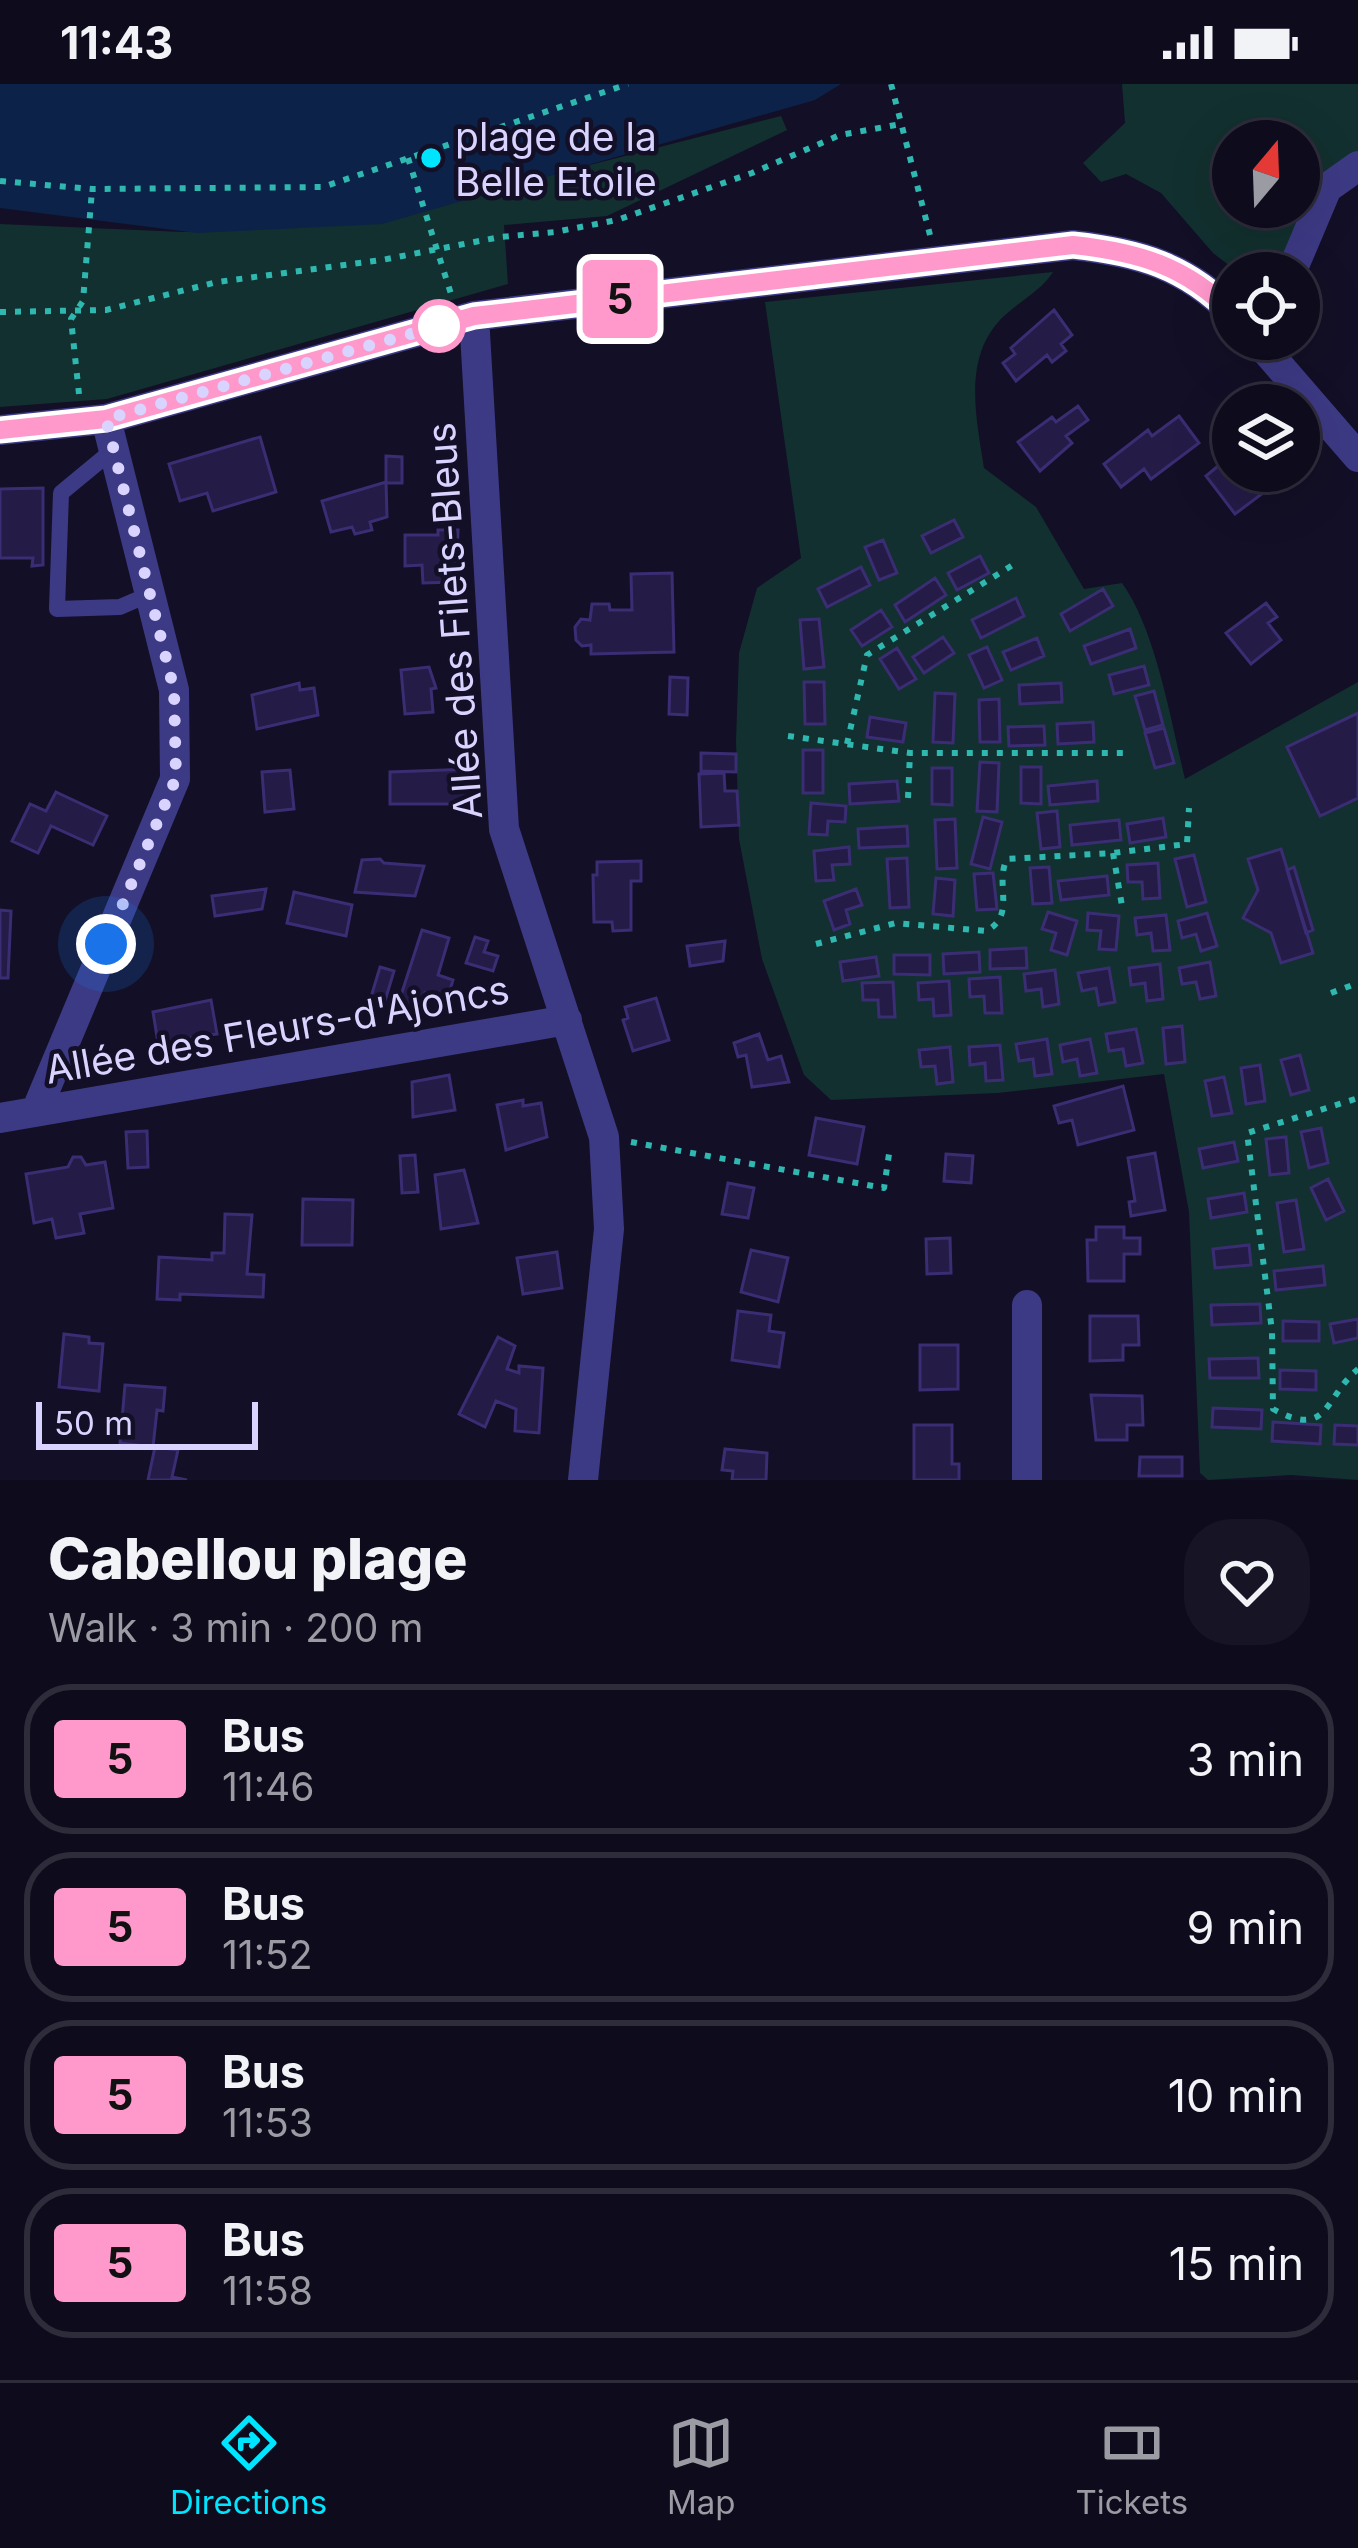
<!DOCTYPE html>
<meta charset="utf-8">
<style>
body{margin:0;font-family:Inter,sans-serif;background:#171425;color:#f1f3f6;height:100vh;display:flex;flex-direction:column;font-size:45px;white-space:nowrap}
*{box-sizing:border-box;margin:0}
p{font-size:39px;color:#9b9ba3}
.icon{flex:none;width:66px;height:66px;fill:none;stroke:currentColor;stroke-width:2;stroke-linecap:round;stroke-linejoin:round}
.map{position:relative;height:1396px;overflow:hidden}
.details{display:flex;flex-direction:column;background:#0e0b1c;flex:1}
.details>*{flex:none}
.badge{padding:0 24px;border-radius:9px;font-size:42px;line-height:78px}
.needle{width:78px;rotate:19deg}
.fabs{position:absolute;left:1212px;top:36px;display:grid;gap:24px}
.fabs a{display:grid;place-items:center;width:108px;height:108px;border-radius:50%;background:#0e0b1c;box-shadow:0 12px 48px #0002,0 0 0 3px #2e2b3b;font-size:60px}
.scale{position:absolute;left:36px;bottom:30px;width:222px;box-sizing:border-box;padding-left:12px;border:6px solid #d9d4ff;border-top:0;font-size:33px;line-height:42px;white-space:nowrap;color:#d9d4ff;-webkit-text-stroke:9px #130f26;paint-order:stroke}
.you{position:absolute;width:60px;height:60px;margin:-30px;border:9px solid #fff;border-radius:50%;background:#1a73e8;box-shadow:0 0 0 18px #1a73e833}
.map>.badge{position:absolute;translate:-50% -50%;box-shadow:0 0 0 6px #fff}
.round{display:grid;place-items:center;flex:none;width:126px;height:126px;border-radius:48px;background:#171425}
.summary{display:flex;align-items:center;justify-content:space-between;height:204px;padding:0 48px}
h1{font-size:57px;font-weight:800;line-height:90px}
ul{padding:0;list-style:none}
li{display:flex;align-items:center;gap:36px;height:150px;margin:0 24px 18px;padding:0 24px;border:6px solid #2e2b3b;border-radius:48px}
li div{flex:1}
li b{display:block;font-size:45px}
li em{font-style:normal}
li .badge{min-width:132px;font-weight:700;text-align:center}
.status{display:flex;justify-content:space-between;align-items:center;height:84px;padding:0 60px;background:#0e0b1c;direction:ltr}
.status svg{height:33px;fill:currentColor}
.dock{display:flex;justify-content:space-around;align-items:center;height:168px;border-top:3px solid #2e2b3b;background:#0e0b1c;font-size:33px;color:#9b9ba3}
.dock a{display:grid;justify-items:center;gap:6px}
.dock .current{color:#00e5ff}
.map>svg:first-child{display:block}
.green{fill:#12302f;fill-rule:evenodd}
.water{fill:#0c2248}
.building{fill:#241b47;stroke:#3b2d73;stroke-width:3}
.lines{fill:none;stroke-linecap:round;stroke-linejoin:round}
.path{stroke:#2fb8b0;stroke-width:6;stroke-dasharray:6 9;stroke-linecap:butt}
.lane{stroke:#3d3a85;stroke-width:16}
.street{stroke:#3d3a85;stroke-width:30}
.line-casing{stroke:#fff;stroke-width:27}
.line{stroke:#f9c;stroke-width:18}
.walk{stroke:#d9d4ff;stroke-width:12;stroke-dasharray:0 21.6}
.poi-dot{fill:#00e5ff;stroke:#130f26;stroke-width:4.5}
.stop-dot{fill:#fff;stroke:#f9c;stroke-width:6}
.labels{text-anchor:middle;dominant-baseline:central;stroke-width:9;stroke-linejoin:round;paint-order:stroke}
.poi-label{font-size:39px;fill:#d9d4ff;stroke:#130f26;text-anchor:start}
.street-label{font-size:39px;fill:#d9d4ff;stroke:#130f26}
</style>
<div class="status"><b>11:43</b><svg viewBox="0 0 49 12"><path d="M0 12V9h3v3zM5 12V6h3v6zM10 12V3h3v9zM15 12V0h3v12zM26 1h20v11H26zM47 4h2v5h-2z"/></svg></div>
<div class="map">
<svg width="1358" height="1396" viewBox="0 0 1358 1396">
<rect width="100%" height="100%" fill="#130f26"/>
<!-- green -->
<path class="green" d="M1122,0H1358V94L1336,110L1277,189H1239L1213,169L1161,109L1126,90L1101,98L1083,79L1125,39ZM1233,57H1299V123H1233Z
M781,32L787,46L607,132L504,141L508,200L107,315L0,323V140L183,148L375,136Z
M1053,188C1043,205 1020,217 1004,232C962,272 976,332 984,384L1036,423L1084,505L1122,499C1156,546 1171,638 1185,695L1358,598V1396L1291,1391L1208,1396L1200,1389L1189,1128L1164,990L998,1009L831,1016L804,991L762,875L739,755L736,657L739,569L757,504L801,474L765,218Z"/>
<!-- water -->
<path class="water" d="M0,0H841L815,16L382,140L197,149L0,124Z"/>
<!-- building -->
<path class="building" d="M1054,226L1072,251L1061,260L1066,267L1052,278L1047,271L1016,297L1003,279L1015,270L1011,264Z
M1078,322L1088,336L1066,352L1072,359L1040,387L1018,358L1052,333L1056,338Z
M1179,332L1199,359L1151,395L1144,385L1121,403L1104,380L1148,346L1152,352Z
M260,353L276,408L213,427L207,409L180,417L169,380Z
M386,372L402,373V399H386Z
M1218,382L1224,390L1233,383V387H1260L1255,399L1263,409L1235,430L1206,392Z
M386,398L387,433L370,438L372,446L355,450L352,443L331,448L322,417Z
M43,404V481L32,482L33,474H0V405Z
M954,436L963,453L931,469L922,452Z
M438,446H458L456,498L423,499L422,481L405,482V451H438Z
M883,456L897,489L879,496L865,463Z
M980,472L989,489L957,506L948,489Z
M861,483L870,501L827,523L818,505Z
M672,489L674,568L591,570V561L582,562L576,556L575,543L581,535L590,536L592,520H609L610,526H632L631,490Z
M935,494L946,511L905,538L895,521Z
M1103,505L1113,522L1070,547L1061,530Z
M1016,514L1024,532L981,554L972,536Z
M1266,519L1277,533L1268,539L1281,556L1251,580L1226,549Z
M881,526L892,543L862,562L851,546Z
M819,535L824,583L804,585L800,536Z
M1130,545L1136,564L1091,580L1084,562Z
M943,553L954,569L924,589L913,573Z
M1037,554L1044,572L1011,586L1003,568Z
M987,563L1002,596L984,604L969,571Z
M897,564L916,595L899,605L880,575Z
M1144,582L1149,601L1114,610L1109,591Z
M429,583L436,604L431,605L433,628L405,630L401,586Z
M670,593L688,594L687,631L669,630Z
M804,598H824L825,640H805Z
M299,599L300,606L314,604L318,631L257,645L252,611Z
M1061,599L1062,618L1020,620L1019,601Z
M1154,607L1163,641L1145,646L1135,612Z
M935,609L955,610L953,659L933,658Z
M999,615L1000,658H980L979,616Z
M1358,629V714L1320,732L1287,663Z
M870,633L906,639L903,658L867,653Z
M1093,638L1094,658L1058,660L1057,640Z
M1044,642L1045,661L1009,662L1008,643Z
M1164,644L1174,679L1155,684L1145,649Z
M803,666H823V709H803Z
M701,669L736,670V688L701,687Z
M980,678L999,679L997,728L977,727Z
M1021,683H1041V720L1021,719Z
M932,684H952V721L932,720Z
M471,685L472,720H390V688Z
M290,686L294,725L265,728L262,688Z
M724,689L725,707H737L739,741L701,743L699,690Z
M897,697L899,717L850,720L849,700Z
M1097,697L1098,717L1050,721L1048,702Z
M56,708L107,732L93,761L51,742L38,769L12,757L30,720L46,727Z
M811,719L846,722L845,738L828,737L827,751L809,750Z
M1057,727L1060,763L1041,765L1037,729Z
M983,733L1002,738L990,785L971,780Z
M1163,734L1166,753L1130,759L1127,740Z
M955,735L957,784L937,785L935,736Z
M1119,736L1121,756L1072,761L1070,741Z
M907,742L908,762L859,764L858,745Z
M849,763L850,780L832,781L834,796L816,797L814,767Z
M1281,765L1313,869L1281,879L1271,849L1243,834L1258,806L1248,775Z
M1194,771L1206,818L1187,823L1175,775Z
M907,774L909,823L890,824L887,775Z
M380,775L384,779L424,782L415,812L355,808L362,776Z
M641,777V797H631V846L613,847L612,838H594L593,791H597V778Z
M1158,779L1160,814L1143,815L1142,798H1128L1127,781Z
M1049,783L1052,819L1033,820L1030,784Z
M1294,783L1313,846L1306,849L1287,786Z
M993,789L997,825L977,826L974,790Z
M1107,792L1109,811L1061,816L1058,797Z
M936,794L955,796L953,832L933,830Z
M266,805L262,825L215,832L212,812Z
M856,805L862,821L846,826L850,840L834,846L824,817Z
M294,808L352,821L346,852L287,839Z
M0,826L11,827L8,894H0Z
M1048,828L1077,837L1067,871L1051,866L1056,849L1042,845Z
M1088,829L1119,832L1116,866L1099,865L1101,847L1087,846Z
M1207,829L1217,862L1201,867L1196,850L1182,854L1178,837Z
M1166,831L1170,866L1153,867L1151,849L1137,851L1135,834Z
M422,846L449,854L438,891L453,896L447,916L425,909L417,937L395,930Z
M475,853L488,857L484,868L498,872L493,887L466,879Z
M725,857L723,877L690,882L687,862Z
M1026,864L1027,884L990,885V866Z
M979,868L980,888L944,890L943,870Z
M894,871H930V891L894,890Z
M876,873L879,892L843,897L840,878Z
M1210,878L1216,912L1200,915L1196,898L1182,900L1179,884Z
M1160,880L1163,915L1147,917L1145,899L1131,901L1129,884Z
M380,883L394,887L385,917L371,913Z
M1109,884L1115,918L1099,921L1096,904L1082,907L1078,889Z
M1055,886L1059,920L1043,923L1041,905L1026,907L1024,890Z
M1000,893L1002,929H985L984,912L970,913L969,895Z
M949,897L951,931L934,932L933,915L919,916L918,899Z
M893,898L895,933H879L878,916H863L862,899Z
M656,914L669,956L633,967L623,936L628,934L625,923Z
M211,916L217,950L158,959L153,928Z
M1182,942L1185,978L1166,980L1163,944Z
M1136,945L1143,979L1126,982L1123,965L1109,967L1106,950Z
M759,950L768,976L781,972L789,998L752,1003L746,971L738,973L734,959Z
M1047,955L1052,990L1035,992L1033,975L1019,977L1016,960Z
M1090,955L1097,989L1080,992L1077,975L1063,978L1060,961Z
M1000,961L1003,996L986,997L985,979L970,981L969,963Z
M950,963L953,998L937,1000L935,982L921,983L919,966Z
M1300,971L1309,1006L1291,1011L1281,976Z
M1260,981L1265,1017L1246,1020L1241,984Z
M449,991L455,1026L413,1033L412,998Z
M1224,993L1232,1029L1212,1032L1205,997Z
M1123,1002L1134,1046L1078,1061L1072,1036L1059,1039L1054,1022Z
M523,1016V1022L541,1019L547,1053L506,1066L497,1021Z
M816,1034L864,1043L857,1080L809,1071Z
M1321,1044L1328,1079L1309,1084L1301,1048Z
M147,1047L148,1083L128,1084L126,1048Z
M1286,1053L1289,1089L1270,1091L1266,1055Z
M1234,1058L1238,1077L1203,1084L1199,1065Z
M1155,1069L1165,1126L1131,1132L1129,1118L1135,1117L1128,1074Z
M946,1070L973,1072L971,1099L944,1097Z
M415,1071L418,1108L402,1109L400,1072Z
M73,1073H81L86,1081L105,1078L113,1124L80,1130L84,1149L56,1154L52,1135L34,1139L26,1090L68,1083Z
M464,1086L478,1139L441,1145L435,1091Z
M1328,1095L1344,1127L1326,1136L1311,1104Z
M728,1099L754,1104L748,1134L722,1130Z
M1244,1109L1247,1128L1211,1134L1208,1115Z
M303,1115L353,1116L352,1161H302Z
M1296,1116L1304,1165L1284,1168L1277,1119Z
M225,1130L252,1131L247,1190L264,1191L263,1213L180,1210V1216L157,1215L159,1173L212,1176V1169H224Z
M1096,1143H1124V1154H1140V1170H1124V1197H1088L1087,1156H1096Z
M950,1154L951,1189L927,1190L926,1155Z
M1249,1161L1251,1181L1215,1184L1213,1165Z
M751,1166L788,1174L778,1218L741,1208Z
M557,1168L562,1204L523,1210L517,1174Z
M1323,1182L1325,1201L1276,1206L1274,1187Z
M1260,1220L1261,1239L1212,1241L1211,1221Z
M738,1227L771,1231L769,1247L784,1249L779,1283L732,1276Z
M1090,1232H1138L1139,1261H1123V1276L1090,1277Z
M1358,1235V1254L1334,1259L1330,1240Z
M1283,1237L1319,1238V1257H1283Z
M64,1250L89,1253V1259L103,1260L99,1307L59,1303Z
M498,1253L515,1262L507,1285L519,1289V1282L543,1284L539,1349L515,1347L516,1325L496,1317L485,1343L459,1330Z
M920,1261H958V1305L920,1306Z
M1258,1274L1259,1294H1210L1209,1275Z
M1280,1286L1316,1287V1306L1280,1305Z
M125,1301L165,1304L163,1327L157,1326L153,1363L120,1359Z
M1091,1311L1142,1312L1143,1341H1127V1356H1096Z
M1213,1324L1262,1326L1261,1345L1212,1343Z
M1273,1338L1321,1341L1320,1360L1272,1357Z
M914,1341H952V1380H959V1396H914Z
M1335,1341L1358,1342V1361L1334,1360Z
M155,1363L178,1366L172,1393L187,1396H148Z
M725,1365L767,1369L766,1396H732L733,1387L722,1386Z
M1140,1373H1182V1392H1139Z"/>
<g class="lines">
<!-- path -->
<path class="path" d="M891,0L930,151
M408,74L451,210
M0,97L92,105L323,103L628,0
M0,228L106,226L217,198L382,176L500,153L555,148L617,136L752,89L840,51L901,40
M79,310L71,235L83,217L92,106
M788,652L910,669H1125
M847,660L867,571L1016,479
M908,714L910,669
M1113,769L1122,822
M816,860L896,839L986,847C1017,831 994,800 1007,775L1113,769L1187,760L1189,724
M1331,909L1358,899
M1355,1015L1247,1049L1272,1247L1273,1325C1329,1356 1324,1313 1358,1285
M631,1058L884,1104L889,1070"/>
<!-- lane -->
<path class="lane" d="M113,366L61,409L57,525L120,523L150,510"/>
<!-- street -->
<path class="street" d="M1291,189L1327,104L1358,82
M474,232L504,745L604,1053L609,1145L583,1396
M1256,255L1358,373
M0,346L106,335L474,232L1073,161C1138,168 1187,182 1233,230
M37,1025L175,695L174,606L106,335
M0,1034L567,936
M1027,1396V1221"/>
</g>
<g class="lines">
<!-- line casing -->
<g class="line-casing">
<path id="line" d="M0,346L106,335L474,232L1073,161C1138,168 1187,182 1233,230"/>
</g>
<!-- line -->
<use href="#line" class="line"/>
<!-- walk -->
<path class="walk" d="M106,860L176,694L174,606L106,335L439,242"/>
</g>
<!-- markers -->
<circle class="poi-dot" cx="431" cy="74" r="12"/>
<circle class="stop-dot" cx="439" cy="242" r="24"/>
<g class="labels">
<!-- poi labels -->
<g class="poi-label">
<text x="455" y="52">plage de la<tspan x="455" dy="45">Belle Etoile</tspan></text>
</g>
<!-- street labels -->
<g class="street-label">
<text transform="translate(454 537) rotate(-94)">Allée des Filets-Bleus</text>
<text transform="translate(277 945) rotate(-10)">Allée des Fleurs-d'Ajoncs</text>
</g>
</g>
</svg>
<div class="fabs">
<a><svg class="needle" viewBox="-14 -14 28 28"><path d="M0-13l5 13h-10z" fill="#e53935"/><path d="M0 13l5-13h-10z" fill="#9b9ba3"/></svg></a>
<a><svg class="icon" aria-label="locate" viewBox="0 0 24 24"><circle cx="12" cy="12" r="6"/><path d="M12 2v4M12 18v4M2 12h4M18 12h4"/></svg></a>
<a><svg class="icon" aria-label="layers" viewBox="0 0 24 24"><path d="M12 4l9 5-9 5-9-5zM3 14l9 5 9-5"/></svg></a>
</div>
<div class="scale">50 m</div>
<div class="you" style="left:106px;top:860px"></div>
<b class="badge" style="left:620px;top:215px;background:#f9c;color:#111">5</b>
</div>
<section class="details">
<div class="summary"><div><h1>Cabellou plage</h1><p>Walk · 3 min · 200 m</p></div><a class="round"><svg class="icon" aria-label="heart" viewBox="0 0 24 24"><path d="M12 20l-8-8c-3-5 5-10 8-4 3-6 11-1 8 4z"/></svg></a></div>
<ul>
<li><span class="badge" style="background:#f9c;color:#111">5</span><div><b>Bus</b><p>11:46</p></div><em>3 min</em></li>
<li><span class="badge" style="background:#f9c;color:#111">5</span><div><b>Bus</b><p>11:52</p></div><em>9 min</em></li>
<li><span class="badge" style="background:#f9c;color:#111">5</span><div><b>Bus</b><p>11:53</p></div><em>10 min</em></li>
<li><span class="badge" style="background:#f9c;color:#111">5</span><div><b>Bus</b><p>11:58</p></div><em>15 min</em></li>
</ul>
</section>
<nav class="dock">
<a class="current"><svg class="icon" aria-label="directions" viewBox="0 0 24 24"><path d="M12 3l9 9-9 9-9-9zM9 14v-3h6M13 9l2 2-2 2"/></svg>Directions</a>
<a><svg class="icon" aria-label="map" viewBox="0 0 24 24"><path d="M3 6l6-2 6 2 6-2v14l-6 2-6-2-6 2zM9 4v14M15 6v14"/></svg>Map</a>
<a><svg class="icon" aria-label="tickets" viewBox="0 0 24 24"><path d="M3 7h18v10H3zM15 7v10"/></svg>Tickets</a>
</nav>
